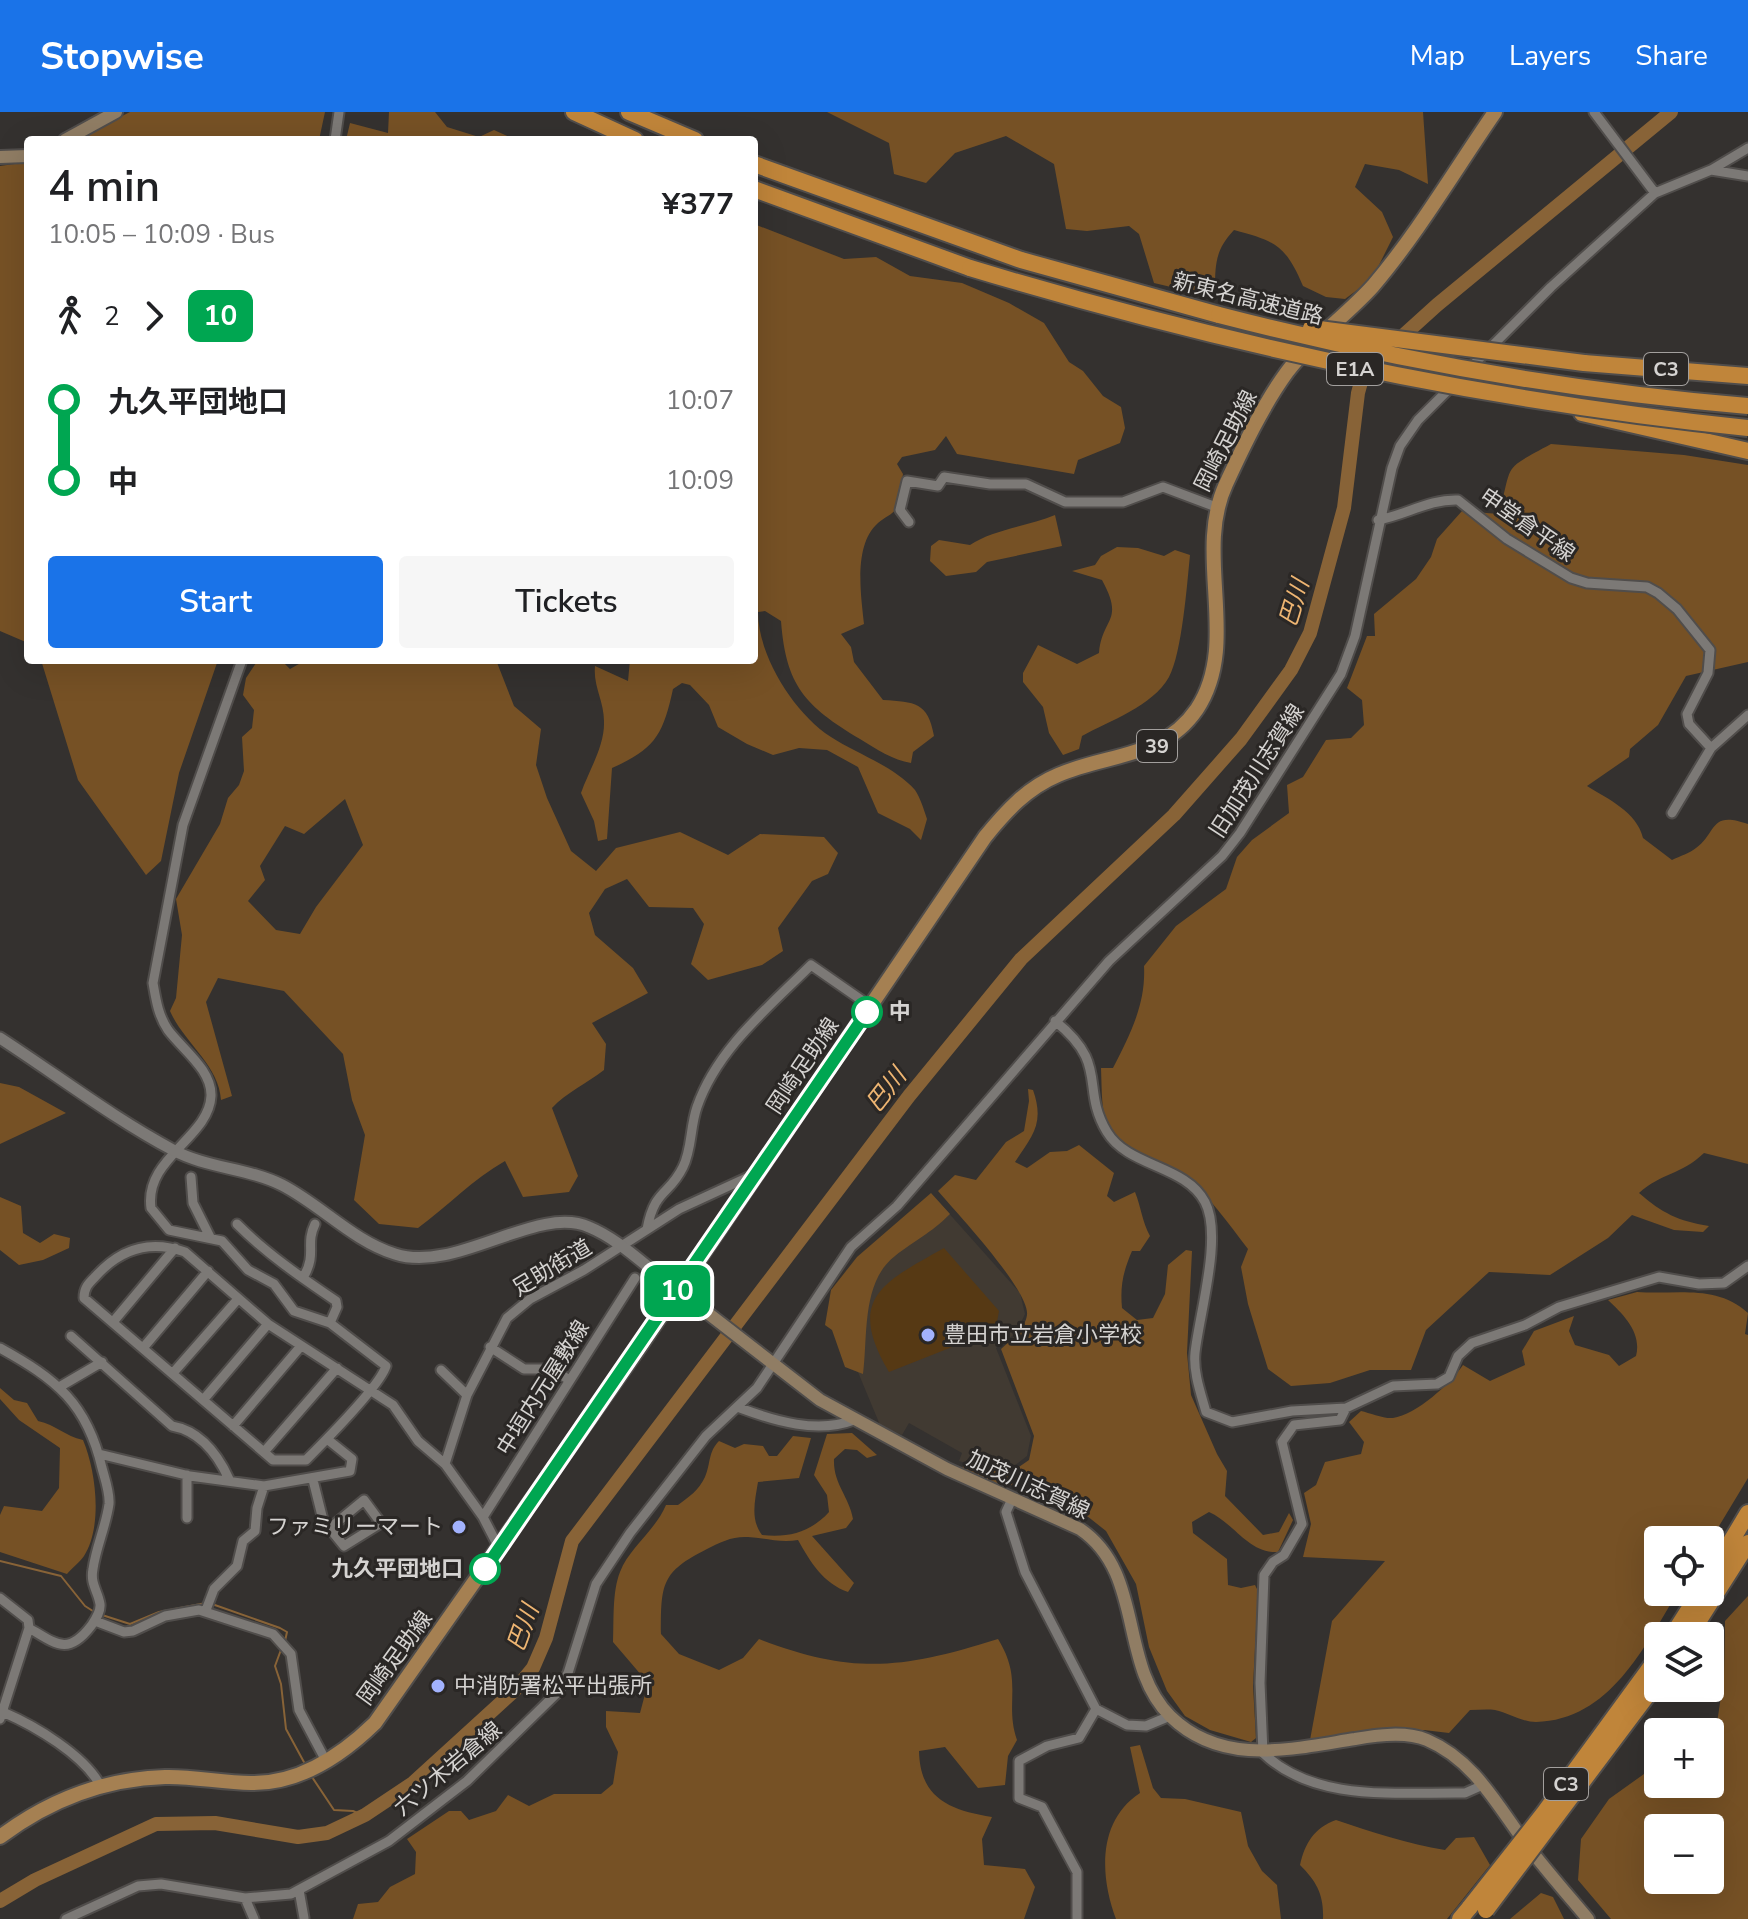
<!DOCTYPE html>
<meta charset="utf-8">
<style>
body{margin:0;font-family:"Nunito Sans","Noto Sans JP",sans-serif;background:#f6f6f6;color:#202124;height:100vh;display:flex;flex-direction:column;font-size:30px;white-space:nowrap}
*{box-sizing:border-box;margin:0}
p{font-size:26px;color:#757577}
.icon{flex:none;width:44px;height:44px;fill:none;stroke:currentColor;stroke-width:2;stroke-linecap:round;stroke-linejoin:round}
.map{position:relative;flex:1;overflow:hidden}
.details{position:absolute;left:24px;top:24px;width:734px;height:528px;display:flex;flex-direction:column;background:#fff;border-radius:8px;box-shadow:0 8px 32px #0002}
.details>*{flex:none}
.badge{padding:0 16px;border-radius:12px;font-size:28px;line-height:52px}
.fabs{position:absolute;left:1644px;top:1414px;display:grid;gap:16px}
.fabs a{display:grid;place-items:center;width:80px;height:80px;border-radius:8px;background:#fff;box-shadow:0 8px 32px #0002;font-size:40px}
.map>.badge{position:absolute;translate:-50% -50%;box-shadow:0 0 0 4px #fff}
.legs{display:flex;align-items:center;gap:12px;height:88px;padding:0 24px;font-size:26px}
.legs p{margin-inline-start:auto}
.overview{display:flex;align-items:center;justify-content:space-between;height:136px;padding:0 24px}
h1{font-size:44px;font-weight:600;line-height:60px}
.cta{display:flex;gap:16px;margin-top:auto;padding:16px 24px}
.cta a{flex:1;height:92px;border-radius:8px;background:#1a73e8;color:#fff;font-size:32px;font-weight:600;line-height:92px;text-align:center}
.cta a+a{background:#f6f6f6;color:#202124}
ul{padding:0 24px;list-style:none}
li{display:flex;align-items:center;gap:28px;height:80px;font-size:30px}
li i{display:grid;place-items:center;width:12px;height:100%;margin:0 10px;background:currentColor}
li i::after{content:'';width:20px;height:20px;margin:-10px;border:6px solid;border-radius:50%;background:#fff}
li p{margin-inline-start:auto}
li:first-child i{background:linear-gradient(#0000 50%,currentColor 0)}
li:last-child i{background:linear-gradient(currentColor 50%,#0000 0)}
header{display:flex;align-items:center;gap:48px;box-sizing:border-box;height:112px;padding:0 40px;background:#1a73e8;color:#fff}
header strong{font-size:38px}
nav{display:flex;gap:44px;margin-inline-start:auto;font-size:28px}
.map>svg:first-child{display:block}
.built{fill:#413a32}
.green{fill:#563914}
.forest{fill:#765125;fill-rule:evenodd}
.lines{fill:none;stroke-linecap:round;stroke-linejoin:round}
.stream{stroke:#886337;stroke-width:2}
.river{stroke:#886337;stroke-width:14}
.minor-casing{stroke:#504d4b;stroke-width:13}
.tertiary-casing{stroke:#504d4b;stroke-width:15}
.secondary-casing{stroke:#504d4b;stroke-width:16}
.primary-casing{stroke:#504d4b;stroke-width:18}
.motorway-casing{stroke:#504d4b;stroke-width:20}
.minor{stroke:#7c7976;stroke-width:9}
.tertiary{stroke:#7c7976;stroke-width:11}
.secondary{stroke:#907d64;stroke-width:12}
.primary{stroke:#a58052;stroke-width:14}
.motorway{stroke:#c0853a;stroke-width:16}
.motorway-bridge-casing{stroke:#504d4b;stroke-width:20;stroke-linecap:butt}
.motorway-bridge{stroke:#c0853a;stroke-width:16}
.line-1-casing{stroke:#fff;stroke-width:18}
.line-1{stroke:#00a651;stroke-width:12}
.stop-1-dot{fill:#fff;stroke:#00a651;stroke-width:4}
.poi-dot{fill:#a2b2fd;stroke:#2a2725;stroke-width:3}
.labels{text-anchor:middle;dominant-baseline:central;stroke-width:6;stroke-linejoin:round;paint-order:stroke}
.shield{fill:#2a2725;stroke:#a29f9d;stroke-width:2}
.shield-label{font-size:20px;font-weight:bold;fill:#d5d3d1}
.street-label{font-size:22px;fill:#d5d3d1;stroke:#2a2725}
.stop-label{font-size:22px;font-weight:bold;fill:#d5d3d1;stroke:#2a2725;text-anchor:start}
.poi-label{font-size:22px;fill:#d5d3d1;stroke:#2a2725;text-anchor:start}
.water-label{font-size:24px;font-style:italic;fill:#eeb572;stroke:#2a2725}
</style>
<header>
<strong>Stopwise</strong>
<nav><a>Map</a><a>Layers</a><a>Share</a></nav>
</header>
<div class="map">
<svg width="1748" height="1807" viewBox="0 0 1748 1807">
<rect width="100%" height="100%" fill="#34312f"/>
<!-- built -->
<path class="built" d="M937,1088L1020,1181L1025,1202L1016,1221L996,1236L1031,1324L1027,1344L1009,1358L984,1357L959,1349L962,1341L909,1311L902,1323L880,1313L843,1224L846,1178Z"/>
<!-- green -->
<path class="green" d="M944,1136L999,1199L997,1210L985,1222L889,1260C845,1186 884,1170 944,1136Z"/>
<!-- forest -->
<path class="forest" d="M130,0H325L319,28H74Z
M389,0H435L447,15L479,25L494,18L516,28H346L350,11L388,21Z
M827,0H1423L1428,72L1399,58L1365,52L1355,75L1382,100L1393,125L1372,167L1345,187L1326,185L1303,174C1286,134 1276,129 1234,118C1216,137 1215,151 1215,177L1188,179L1154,171L1139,122L1129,114L1087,119L1066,117L1054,52L1006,24L955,41L926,71L894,62L889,31Z
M28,50V531L0,519V54Z
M754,112L844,147L876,145L910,164L962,171L1009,191L1044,211L1069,250L1083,259L1103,284L1121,295L1125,316L1120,331L1078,348L1074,362L957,342L946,324L935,338L902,345L897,352L903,362L898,395C892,403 885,405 878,411C853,433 861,483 864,512L841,522L851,535L854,550L883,588C915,590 928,590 934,624L913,640L911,651C893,648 876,637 860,627C805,594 786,574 781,509L765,499L758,500C758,544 794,601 831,625C857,642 894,654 915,678C920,685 924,698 927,707L921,728L910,717L878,701L858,655L827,638L799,636L773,643L747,632L718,615L709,593L690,573L682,571L673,577C663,623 655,637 612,656L607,727L598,729L594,709L581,681C589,658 605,634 604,609C604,589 593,574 595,554L628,569L630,548H754Z
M1551,332L1684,343L1748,353V550L1686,564L1658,613L1630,637L1629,645L1587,674C1608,687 1637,700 1643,726L1672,748C1680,744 1690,741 1696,736C1717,721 1709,698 1748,712V1052L1704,1041C1681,1063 1661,1061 1639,1081C1662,1101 1678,1109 1709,1114L1703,1120L1674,1118L1632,1103L1608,1126L1550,1163L1489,1160L1426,1218L1411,1258H1370L1330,1271L1291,1274L1268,1257L1248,1192L1241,1155L1248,1137C1228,1111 1209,1083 1182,1062C1173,1055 1160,1050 1149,1045C1099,1019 1103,1009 1101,956H1113C1130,923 1146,892 1144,854L1176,814L1226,777L1237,745L1252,728L1289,701L1287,673L1303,665L1326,628L1351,626L1364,613L1362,588L1347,576L1367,524H1375L1374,502L1416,467L1431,445L1437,427L1462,399L1499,402C1513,350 1501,359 1551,332Z
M1055,403L1062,434L987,450L976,460L946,464L930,449L931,434L939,428L970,433C992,418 1028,414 1055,403Z
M1117,435L1138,436L1164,444L1175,438L1190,443C1187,473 1182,541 1169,565C1153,594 1109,609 1082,624L1079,637L1063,643L1049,621L1043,595L1023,570V561L1038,533L1077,552L1099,541C1102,505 1125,510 1102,468L1072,459L1095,453L1101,444Z
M41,548H218L179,661L161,749L146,763L78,668Z
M258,548H281L290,557L306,548H496L514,594L541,617L536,653L547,686L571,739L596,759L616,736L680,720L728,743L760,722L824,725L838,741L828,762L812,769L778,816L783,839L762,853L708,868L691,852L704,812L693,796L649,795L627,767L605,777L589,801L595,823L633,856L648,881L592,911L606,932L604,958C586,972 567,980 552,996L578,1064L569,1080L523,1085L505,1049C473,1067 448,1094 418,1116L379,1112L354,1088L365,1023L352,988L343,942L284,879L218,866L206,890L232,984L221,988C219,953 184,931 170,899L176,886L182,823L176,787L220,712L228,686L239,673L244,659L242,625L252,616L254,598L243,583L246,566ZM345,687L363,733L316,795L300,822L276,818L248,789L265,768L260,754L285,714L304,722Z
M0,971L19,975L66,1001L0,1032Z
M1028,977L1033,978C1045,1012 1032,1024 1015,1050L1027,1056L1050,1040L1067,1039L1079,1033L1114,1061L1107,1084L1114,1090L1135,1080C1141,1095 1142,1109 1150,1124L1140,1139H1132C1123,1160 1120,1174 1122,1196L1137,1208L1153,1206L1165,1182L1168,1153L1186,1138L1192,1139L1187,1241L1191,1283L1217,1342L1227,1359L1225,1384L1263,1423L1279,1420L1289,1401L1293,1408L1278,1440C1249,1442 1234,1411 1209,1400L1192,1410L1193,1421L1227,1447L1228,1473L1241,1476L1255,1473L1258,1479L1253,1574L1256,1626L1251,1630L1210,1618L1185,1604L1167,1579L1149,1535L1136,1472L1106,1419L1053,1377L990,1371L962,1358L963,1354L1010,1361L1029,1348L1034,1324L1001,1237C1011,1228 1025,1217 1027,1203C1030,1179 956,1100 938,1079L955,1063L976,1068L1006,1030L1024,1019L1029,989Z
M931,1081L950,1102C930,1122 915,1128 895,1144C861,1170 868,1226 863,1262L845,1255L832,1218L825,1213L831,1178L857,1145Z
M0,1085L21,1094L23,1121L40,1131L54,1122L70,1126L69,1136L43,1148L19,1153L0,1138Z
M1637,1180C1677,1183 1716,1172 1748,1201L1745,1222L1748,1223V1366L1710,1429L1658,1428V1480H1678C1644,1535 1610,1608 1536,1610C1522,1610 1509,1601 1495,1598C1487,1597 1478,1598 1470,1598L1449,1621L1424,1618L1310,1628L1332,1509L1385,1449L1303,1445L1311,1412L1304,1381L1316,1373L1325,1350L1361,1342L1364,1330L1349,1310L1361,1299C1370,1301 1384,1307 1393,1306C1416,1303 1451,1271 1463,1253L1490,1269L1525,1253L1522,1239L1534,1219L1574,1204L1569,1219L1575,1233L1609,1243L1619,1254L1636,1244C1642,1221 1624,1203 1608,1188Z
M0,1276L14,1288L27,1291L38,1309C56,1313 65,1324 83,1328C96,1359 103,1414 84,1444C80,1450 72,1456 67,1462L0,1440V1403L4,1394L42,1399L59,1376L60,1336L19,1308L0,1287Z
M852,1321L877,1343L867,1346L857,1338L845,1337L834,1347C833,1372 849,1384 853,1407L846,1416L812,1424L854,1471L848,1480C823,1471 811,1451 798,1428C780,1431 766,1426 748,1425C733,1424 720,1430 707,1437C661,1460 661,1472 661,1522L679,1542L719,1558L743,1546L759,1527C853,1563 903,1557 998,1527C1024,1569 1004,1590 1017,1628L1008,1644L1005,1673L978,1676L945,1635L919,1639C920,1686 949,1698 992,1705L982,1727L984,1753L1025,1757L1035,1775L1024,1807H353L358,1792L378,1790L390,1775L415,1762L416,1740L407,1727L449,1699H461L469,1708L496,1699L508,1683L529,1694L554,1682H601L613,1672L618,1640L606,1615V1599L640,1601L648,1571L613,1530C614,1509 612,1480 620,1460C629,1436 655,1419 666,1393H678C689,1385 699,1378 705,1365C711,1351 708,1340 719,1329L735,1336L744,1332L763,1334L769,1344H777L793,1324L811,1326L799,1366L758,1370C755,1389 750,1407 762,1423C789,1426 811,1420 829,1400L827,1383L814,1363L827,1322Z
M1748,1484V1807H1611L1578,1768L1581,1727L1609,1687L1658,1652V1672H1710V1620H1704L1717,1611L1724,1564L1725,1509ZM1658,1716H1710V1768H1658Z
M1140,1633L1153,1676L1161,1686L1185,1687L1241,1700L1248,1734L1262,1759L1277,1773L1281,1807H1116C1100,1765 1097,1709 1140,1681L1130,1635Z
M1336,1708C1372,1720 1408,1732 1445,1738L1456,1726L1474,1725L1490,1753L1447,1807H1323C1324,1783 1317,1770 1300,1753C1305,1731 1314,1716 1336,1708Z
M1541,1781L1553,1785L1564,1807H1510Z"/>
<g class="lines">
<!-- stream -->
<path class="stream" d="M0,1449L61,1464L85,1494L96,1501
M212,1492L280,1516L287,1520L285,1529
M102,1503L130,1512L159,1500L206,1491
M282,1535L275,1554L281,1572L286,1617L305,1652
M312,1665L334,1698L353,1699L366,1705"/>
<!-- river -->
<path class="river" d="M0,1789L35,1768L156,1712L215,1711L298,1725L327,1721L365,1703L413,1671L515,1578L533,1556L546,1526L572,1429L909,984L1021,847L1174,703L1241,627L1291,558L1310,521L1344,396L1358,281L1364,259L1437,193L1671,0"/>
<!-- minor casing -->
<g class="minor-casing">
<path id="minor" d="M1594,0L1655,81
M335,28L339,0
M1711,58L1748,64
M1378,408C1406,403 1429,387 1458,388L1507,427L1571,466L1587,471L1647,475L1658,481L1677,497L1710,538L1708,561L1687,602L1689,612L1711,636
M909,410L900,398L907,369L938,374L944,365L990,372H1026L1065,390H1123L1163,375L1216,395
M242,548L183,713L153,871C156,888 158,903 168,918C183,938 212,958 211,984C209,1026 144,1046 151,1096L169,1118L222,1129L248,1158L274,1172L294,1199L330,1211L386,1254C380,1274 323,1331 306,1348H273L84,1186C84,1176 88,1172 95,1165C119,1138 149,1127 185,1140L268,1212L393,1293L418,1329L445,1352L483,1405L499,1436
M1672,701L1711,636L1748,603
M1055,909C1110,953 1080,975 1107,1020C1128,1055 1186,1053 1205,1090C1223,1124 1199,1203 1195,1241C1193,1260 1201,1282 1206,1300L1232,1310L1292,1299L1346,1296L1393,1274L1437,1272L1449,1265L1458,1244L1472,1231L1525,1213L1559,1195L1659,1165L1699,1172L1724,1171L1748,1154
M191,1065L193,1091L210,1125
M237,1112C267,1142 302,1166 336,1189L337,1195L330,1211
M647,1117C655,1076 669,1084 683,1055C692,1037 690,1015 697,995C717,937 768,896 811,853L870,894
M304,1164C317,1141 305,1133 315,1112
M113,1210L175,1136
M71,1224L172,1314C200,1319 218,1343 229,1367
M490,1235L524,1257H553L569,1268
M0,1236C56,1267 87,1291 102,1356C105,1367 110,1381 109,1392C106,1414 96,1435 93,1457C90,1472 98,1479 100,1492C101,1500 95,1508 91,1514C68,1544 56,1532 29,1516
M143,1236L208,1159
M441,1258L467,1283
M173,1261L238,1187
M61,1274L102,1250
M204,1287L268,1212
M740,1296C775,1309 817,1322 854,1308
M1346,1296L1340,1308L1294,1313L1282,1330L1302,1412L1284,1443L1273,1450L1264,1463L1260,1571L1263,1641C1315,1691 1398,1680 1465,1681L1483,1673
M233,1314L301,1234
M264,1340L337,1256
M99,1342L190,1364L264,1374L350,1359L352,1347L327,1327
M445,1352L467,1283L507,1206L530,1187L584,1158L679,1097L755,1062
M313,1368L323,1408L344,1434L381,1411L364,1388L330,1416
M1012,1387L1006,1400L1025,1460L1096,1597L1127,1613L1146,1614L1170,1604
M483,1405L635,1166
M187,1406V1363
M0,1486L28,1508L29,1516L0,1607
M206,1498L214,1477L237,1454L243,1429L255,1419L257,1396L264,1374
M95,1509L124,1520L133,1519L165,1504L199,1498L273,1522L291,1542L299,1598L326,1649
M5,1601C35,1614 84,1643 100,1673
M299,1778L304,1806
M245,1786L254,1807
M66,1807L138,1774L161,1772L245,1786L291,1782L389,1729L467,1669L557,1581L568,1561L596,1472L630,1421L706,1324L757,1276L851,1135L897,1094L1109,849L1222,744L1240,721L1341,562L1355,524L1392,356L1400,334L1418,308L1551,175L1655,81L1711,58L1748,36
M1077,1807V1760L1042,1695L1019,1686V1649L1047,1634L1079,1626L1096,1597"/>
</g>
<!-- tertiary casing -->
<g class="tertiary-casing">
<path id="tertiary" d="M0,926C57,963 113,1006 173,1038C206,1056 248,1056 282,1073C321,1093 353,1129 395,1142C456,1162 537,1092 589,1115C621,1128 649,1158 678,1178"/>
</g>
<!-- secondary casing -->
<g class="secondary-casing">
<path id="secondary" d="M65,28L116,0
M0,45L28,44
M678,1178L820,1288L947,1357L1080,1417C1145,1461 1118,1552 1170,1604C1222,1655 1291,1637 1355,1627C1377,1623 1406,1619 1427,1628C1474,1648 1497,1693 1526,1732C1546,1758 1567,1782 1588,1807"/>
</g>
<!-- primary casing -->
<g class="primary-casing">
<path id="primary" d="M0,1725C49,1688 103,1667 165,1665C193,1664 222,1671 251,1671C299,1672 341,1644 375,1611L640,1234L985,725C1006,699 1027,676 1058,663C1108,641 1163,647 1197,597C1241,530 1193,443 1226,372C1243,335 1263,293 1287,260C1311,228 1346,204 1373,174C1418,121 1455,58 1495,0"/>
</g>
<!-- motorway casing -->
<g class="motorway-casing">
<path id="motorway" d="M574,0L635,28
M629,0L695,28
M754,52L1021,148L1219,203
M754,77L970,156
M1584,251L1748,264
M1582,301L1748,339
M1710,1464L1748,1401
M1672,1524L1700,1480
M1689,1524L1748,1431
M1460,1807L1470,1795"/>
</g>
<!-- minor -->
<use href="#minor" class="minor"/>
<!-- tertiary -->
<use href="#tertiary" class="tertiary"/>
<!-- secondary -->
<use href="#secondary" class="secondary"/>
<!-- primary -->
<use href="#primary" class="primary"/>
<!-- motorway -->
<use href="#motorway" class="motorway"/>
<!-- motorway-bridge casing -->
<g class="motorway-bridge-casing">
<path id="motorway-bridge" d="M970,156C1225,233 1483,289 1748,316
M1219,203C1393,248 1569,279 1748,294
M1311,216L1584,251
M1470,1795L1544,1701L1658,1545
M1486,1798L1658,1569"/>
</g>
<!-- motorway-bridge -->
<use href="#motorway-bridge" class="motorway-bridge"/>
</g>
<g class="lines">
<!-- line-1 casing -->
<g class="line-1-casing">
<path id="line-1" d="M485,1457L867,900"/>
</g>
<!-- line-1 -->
<use href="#line-1" class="line-1"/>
</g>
<!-- markers -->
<g class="stop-1-dot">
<circle cx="867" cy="900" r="14"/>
<circle cx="485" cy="1457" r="14"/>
</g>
<g class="poi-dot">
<circle cx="928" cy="1223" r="8"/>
<circle cx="459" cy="1415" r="8"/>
<circle cx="438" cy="1574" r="8"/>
</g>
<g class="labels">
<!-- shield labels -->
<g class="shield">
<rect x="1327" y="241" width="56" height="32" rx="6"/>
<rect x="1644" y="241" width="44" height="32" rx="6"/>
<rect x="1137" y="618" width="40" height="32" rx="6"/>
<rect x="1544" y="1656" width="44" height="32" rx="6"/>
</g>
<g class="shield-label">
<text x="1355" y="257">E1A</text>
<text x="1666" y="257">C3</text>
<text x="1157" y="634">39</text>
<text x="1566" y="1672">C3</text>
</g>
<!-- street labels -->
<g class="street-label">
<text transform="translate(1248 187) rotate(14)">新東名高速道路</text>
<text transform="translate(1226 329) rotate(-63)">岡崎足助線</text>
<text transform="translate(1527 413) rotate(35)">申堂倉平線</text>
<text transform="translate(1257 659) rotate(-57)">旧加茂川志賀線</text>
<text transform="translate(803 954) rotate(-56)">岡崎足助線</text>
<text transform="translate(552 1156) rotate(-31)">足助街道</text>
<text transform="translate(543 1276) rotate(-58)">中垣内元屋敷線</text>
<text transform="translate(1028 1373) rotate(25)">加茂川志賀線</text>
<text transform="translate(395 1546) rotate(-54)">岡崎足助線</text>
<text transform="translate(448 1657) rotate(-40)">六ツ木岩倉線</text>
</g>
<!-- stop labels -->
<g class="stop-label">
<text x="889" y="900">中</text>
<text x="463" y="1457" text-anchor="end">九久平団地口</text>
</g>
<!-- poi labels -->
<g class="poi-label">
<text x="944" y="1223">豊田市立岩倉小学校</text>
<text x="443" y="1415" text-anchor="end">ファミリーマート</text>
<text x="454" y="1574">中消防署松平出張所</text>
</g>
<!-- water labels -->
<g class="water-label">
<text transform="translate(1294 491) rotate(-73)">巴川</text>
<text transform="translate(886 978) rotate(-52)">巴川</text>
<text transform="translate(523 1516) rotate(-70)">巴川</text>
</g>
</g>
</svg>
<div class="fabs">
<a><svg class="icon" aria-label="locate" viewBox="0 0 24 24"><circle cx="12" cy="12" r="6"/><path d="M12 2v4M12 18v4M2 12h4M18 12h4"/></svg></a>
<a><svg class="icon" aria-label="layers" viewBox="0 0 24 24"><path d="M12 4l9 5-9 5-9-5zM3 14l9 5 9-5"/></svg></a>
<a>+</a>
<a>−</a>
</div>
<b class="badge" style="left:677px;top:1179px;background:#00a651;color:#fff">10</b>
<section class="details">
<div class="overview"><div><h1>4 min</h1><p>10:05 – 10:09 · Bus</p></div><b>¥377</b></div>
<div class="legs"><svg class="icon" aria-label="walk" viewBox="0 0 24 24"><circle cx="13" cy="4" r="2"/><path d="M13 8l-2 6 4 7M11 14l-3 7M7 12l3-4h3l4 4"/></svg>2<svg class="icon" aria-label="forward" viewBox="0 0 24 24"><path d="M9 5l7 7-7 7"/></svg><b class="badge" style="background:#00a651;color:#fff">10</b></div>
<ul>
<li><i style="color:#00a651"></i><b>九久平団地口</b><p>10:07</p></li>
<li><i style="color:#00a651"></i><b>中</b><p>10:09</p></li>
</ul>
<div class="cta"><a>Start</a><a>Tickets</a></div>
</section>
</div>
